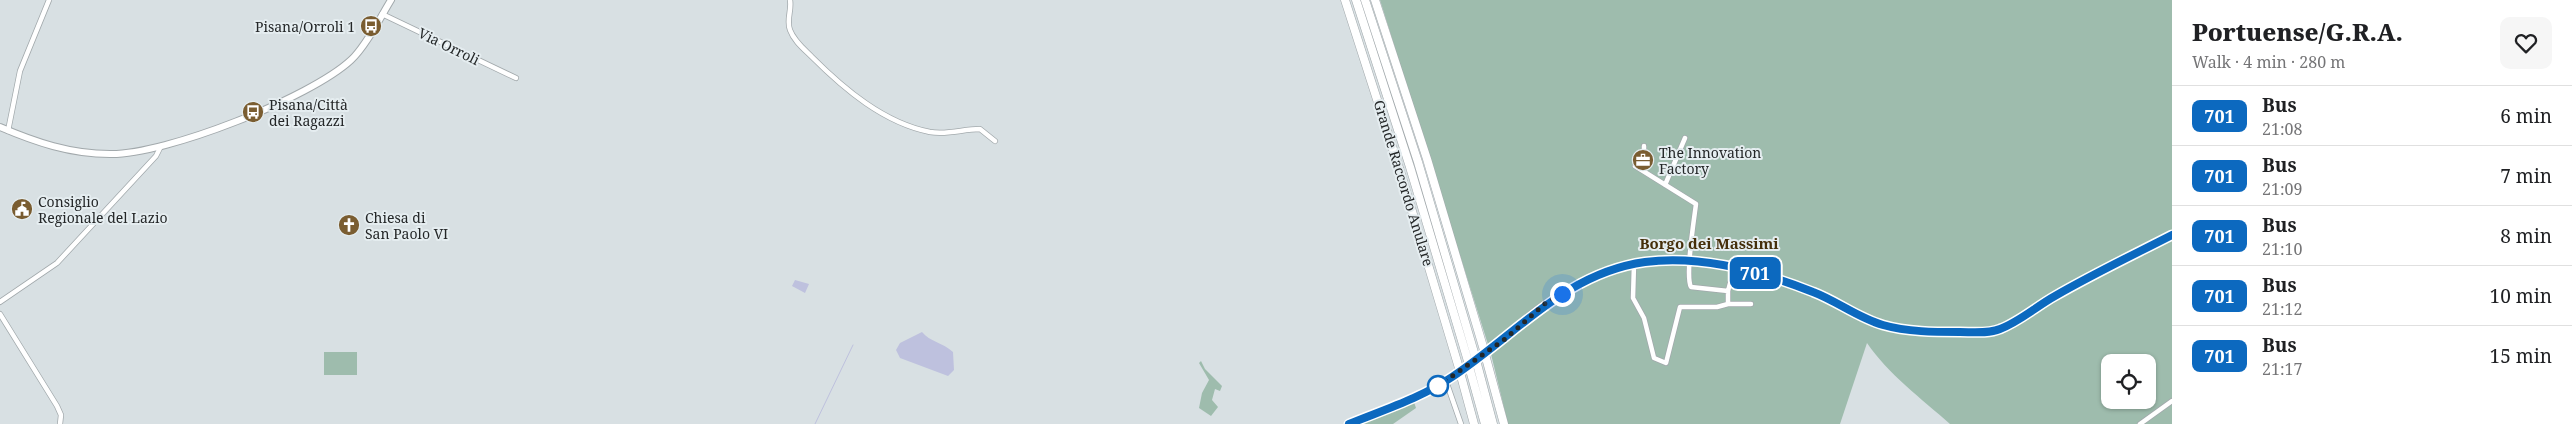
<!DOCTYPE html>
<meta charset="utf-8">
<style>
body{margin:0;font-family:"Noto Serif",serif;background:#f6f6f6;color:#202124;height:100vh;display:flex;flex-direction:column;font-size:19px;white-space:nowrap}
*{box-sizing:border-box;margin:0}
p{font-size:16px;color:#757577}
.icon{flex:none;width:28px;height:28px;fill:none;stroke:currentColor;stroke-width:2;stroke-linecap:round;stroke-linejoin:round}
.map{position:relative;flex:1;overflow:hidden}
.sheet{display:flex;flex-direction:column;background:#fff;width:400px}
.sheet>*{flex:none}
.badge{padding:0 10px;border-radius:8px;font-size:18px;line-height:32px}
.fabs{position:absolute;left:2101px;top:354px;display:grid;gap:10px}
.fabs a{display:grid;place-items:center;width:55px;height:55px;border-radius:10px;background:#fff;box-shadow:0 1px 4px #0004;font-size:25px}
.you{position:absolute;width:25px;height:25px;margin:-12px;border:4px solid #fff;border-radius:50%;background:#1a73e8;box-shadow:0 0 0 8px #1a73e833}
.map>.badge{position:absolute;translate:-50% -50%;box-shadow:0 0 0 2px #fff}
.round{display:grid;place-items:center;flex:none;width:52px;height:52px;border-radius:10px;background:#f6f6f6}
.headline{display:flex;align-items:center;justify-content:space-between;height:85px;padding:0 20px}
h1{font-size:24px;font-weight:800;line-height:38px}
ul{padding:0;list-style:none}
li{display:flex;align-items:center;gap:15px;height:60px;padding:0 20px;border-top:1px solid #e0e0e0}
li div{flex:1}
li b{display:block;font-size:19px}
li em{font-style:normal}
li .badge{min-width:55px;font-weight:700;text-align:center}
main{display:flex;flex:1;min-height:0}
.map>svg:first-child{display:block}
.green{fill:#9ebcad;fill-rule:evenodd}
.water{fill:#bec1de}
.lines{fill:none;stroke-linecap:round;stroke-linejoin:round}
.stream{stroke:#bec1de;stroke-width:1}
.minor-casing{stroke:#a2a9ac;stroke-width:6}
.secondary-casing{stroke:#a2a9ac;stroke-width:8}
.motorway-casing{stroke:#a2a9ac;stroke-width:9}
.minor{stroke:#fff;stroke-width:4.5}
.secondary{stroke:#fff;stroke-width:6}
.motorway{stroke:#fff;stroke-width:8}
.secondary-bridge-casing{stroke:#a2a9ac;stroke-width:8;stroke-linecap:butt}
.secondary-bridge{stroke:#fff;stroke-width:6}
.line-casing{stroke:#fff;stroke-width:11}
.line{stroke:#0c69bf;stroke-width:8}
.walk{stroke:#242728;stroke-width:5;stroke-dasharray:0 9}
.stop-dot{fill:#fff;stroke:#0c69bf;stroke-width:2.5}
.labels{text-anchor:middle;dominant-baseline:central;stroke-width:4;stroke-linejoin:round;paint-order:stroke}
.poi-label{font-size:14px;fill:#242728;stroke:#e5edf0;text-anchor:start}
.street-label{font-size:14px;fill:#242728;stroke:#e5edf0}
.neighbourhood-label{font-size:15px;font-weight:bold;fill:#452f0a;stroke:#e5edf0}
</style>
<main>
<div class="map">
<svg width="2172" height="424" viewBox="0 0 2172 424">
<rect width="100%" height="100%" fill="#d8e0e3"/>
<!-- green -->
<path class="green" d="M1380,0H2172V424H1950C1922,399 1888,374 1867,343L1840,424H1508L1491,354ZM2110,362H2148V400H2110Z
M324,352H357V375H324Z
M1201,361L1205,369L1222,386L1220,391L1215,389L1212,400L1218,407L1211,416L1199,408L1202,393L1209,380L1199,363Z
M1414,402L1416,408L1393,424H1362L1391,410Z"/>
<!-- water -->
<path class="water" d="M795,280L809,284L805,293L792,286Z
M922,332C930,342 942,342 953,352L954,370L948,376L900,358L896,350L900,343Z"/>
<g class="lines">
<!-- stream -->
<path class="stream" d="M815,424L853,345"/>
<!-- minor casing -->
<g class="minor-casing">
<path id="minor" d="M790,0C792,10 786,20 790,30C794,41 804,49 812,57C844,89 884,123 930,132C948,135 963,129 980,129L995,141
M382,14L516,78
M8,131L20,71L49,0
M1665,185L1685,138
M1634,264L1633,298L1644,318L1654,358L1666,363L1680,307H1717L1728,304V291L1691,287C1685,276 1694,220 1696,204L1635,166L1644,152V146
M1728,291L1734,268
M0,302L57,263L156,156L161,146
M1728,304H1751
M0,314L57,406L61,415L60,424
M1446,381L1461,424
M2140,424L2172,401"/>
</g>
<!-- secondary casing -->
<g class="secondary-casing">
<path id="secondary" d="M0,127C35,142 70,154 110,154C165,155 310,98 351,60C366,46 380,18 391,0
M1490,350C1510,335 1527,315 1548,302C1620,255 1684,252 1764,276C1781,281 1799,286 1815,293C1833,301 1850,313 1868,320C1899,333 1955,335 1988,331C2012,328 2034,307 2054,296C2093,274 2133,255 2172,235
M1349,424L1430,390L1455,375"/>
</g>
<!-- motorway casing -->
<g class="motorway-casing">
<path id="motorway" d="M1345,0L1400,171L1459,368
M1356,0L1410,167L1468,361
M1365,0L1418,162L1475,356
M1375,0L1427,159L1484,350
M1486,358L1504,424
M1477,364L1493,424
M1470,370L1485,424
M1461,376L1474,424"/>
</g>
<!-- minor -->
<use href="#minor" class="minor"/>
<!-- secondary -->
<use href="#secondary" class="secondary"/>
<!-- motorway -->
<use href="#motorway" class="motorway"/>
<!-- secondary-bridge casing -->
<g class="secondary-bridge-casing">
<path id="secondary-bridge" d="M1455,375L1490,350"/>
</g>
<!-- secondary-bridge -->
<use href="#secondary-bridge" class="secondary-bridge"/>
</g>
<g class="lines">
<!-- line casing -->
<g class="line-casing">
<path id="line" d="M1349,424C1383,410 1421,398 1452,377C1516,335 1565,273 1645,262C1701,255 1761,271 1813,292C1837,301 1858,318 1883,325C1907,332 1935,332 1960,332C1972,332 1988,334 2000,329C2019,322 2037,306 2055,296C2093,274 2133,255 2172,235"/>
</g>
<!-- line -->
<use href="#line" class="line"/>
<!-- walk -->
<path class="walk" d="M1438,386L1505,339L1547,302L1562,294"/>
</g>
<!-- icons -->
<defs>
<g id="bus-disc" transform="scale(1.125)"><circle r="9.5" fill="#7a5d31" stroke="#e5edf0"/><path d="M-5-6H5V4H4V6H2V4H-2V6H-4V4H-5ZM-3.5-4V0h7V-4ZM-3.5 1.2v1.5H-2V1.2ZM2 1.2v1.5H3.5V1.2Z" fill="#fff"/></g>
<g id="office-disc" transform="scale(1.125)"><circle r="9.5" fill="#7a5d31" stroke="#e5edf0"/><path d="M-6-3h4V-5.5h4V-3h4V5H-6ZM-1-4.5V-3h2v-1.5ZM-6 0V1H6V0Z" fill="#fff"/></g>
<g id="civic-disc" transform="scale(1.125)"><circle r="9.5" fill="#7a5d31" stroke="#e5edf0"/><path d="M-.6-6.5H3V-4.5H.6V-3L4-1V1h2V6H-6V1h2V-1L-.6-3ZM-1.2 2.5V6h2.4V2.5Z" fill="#fff"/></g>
<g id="church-disc" transform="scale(1.125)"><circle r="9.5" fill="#7a5d31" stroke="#e5edf0"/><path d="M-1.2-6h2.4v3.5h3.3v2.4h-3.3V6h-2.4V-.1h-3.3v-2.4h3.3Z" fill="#fff"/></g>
</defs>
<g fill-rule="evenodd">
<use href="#bus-disc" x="371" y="26"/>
<use href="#bus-disc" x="253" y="112"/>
<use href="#office-disc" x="1643" y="160"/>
<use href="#civic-disc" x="22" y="209"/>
<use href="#church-disc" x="349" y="225"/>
</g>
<!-- markers -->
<circle class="stop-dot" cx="1438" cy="386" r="10"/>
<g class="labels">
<!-- poi labels -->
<g class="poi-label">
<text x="355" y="26" text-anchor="end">Pisana/Orroli 1</text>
<text x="269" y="104">Pisana/Città<tspan x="269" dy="16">dei Ragazzi</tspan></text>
<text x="1659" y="152">The Innovation<tspan x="1659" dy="16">Factory</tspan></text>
<text x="38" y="201">Consiglio<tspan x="38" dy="16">Regionale del Lazio</tspan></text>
<text x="365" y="217">Chiesa di<tspan x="365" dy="16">San Paolo VI</tspan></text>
</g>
<!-- street labels -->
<g class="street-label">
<text transform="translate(449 46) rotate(26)">Via Orroli</text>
<text transform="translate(1404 183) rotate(73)">Grande Raccordo Anulare</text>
</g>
<!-- neighbourhood labels -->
<g class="neighbourhood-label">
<text x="1709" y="243">Borgo dei Massimi</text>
</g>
</g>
</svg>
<div class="fabs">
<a><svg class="icon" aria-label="locate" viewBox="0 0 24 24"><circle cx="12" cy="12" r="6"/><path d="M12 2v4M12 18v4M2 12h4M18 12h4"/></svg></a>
</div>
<div class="you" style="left:1562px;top:294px"></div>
<b class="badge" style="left:1755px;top:273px;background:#0c69bf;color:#fff">701</b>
</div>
<section class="sheet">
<div class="headline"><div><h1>Portuense/G.R.A.</h1><p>Walk · 4 min · 280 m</p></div><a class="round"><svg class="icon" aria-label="heart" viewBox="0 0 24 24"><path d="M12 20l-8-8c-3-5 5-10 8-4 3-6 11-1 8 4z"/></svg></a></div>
<ul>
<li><span class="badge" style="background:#0c69bf;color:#fff">701</span><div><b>Bus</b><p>21:08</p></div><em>6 min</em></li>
<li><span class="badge" style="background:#0c69bf;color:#fff">701</span><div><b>Bus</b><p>21:09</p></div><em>7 min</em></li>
<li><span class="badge" style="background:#0c69bf;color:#fff">701</span><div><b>Bus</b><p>21:10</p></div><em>8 min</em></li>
<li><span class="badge" style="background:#0c69bf;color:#fff">701</span><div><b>Bus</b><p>21:12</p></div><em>10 min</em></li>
<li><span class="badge" style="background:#0c69bf;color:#fff">701</span><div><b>Bus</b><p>21:17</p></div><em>15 min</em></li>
</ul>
</section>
</main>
